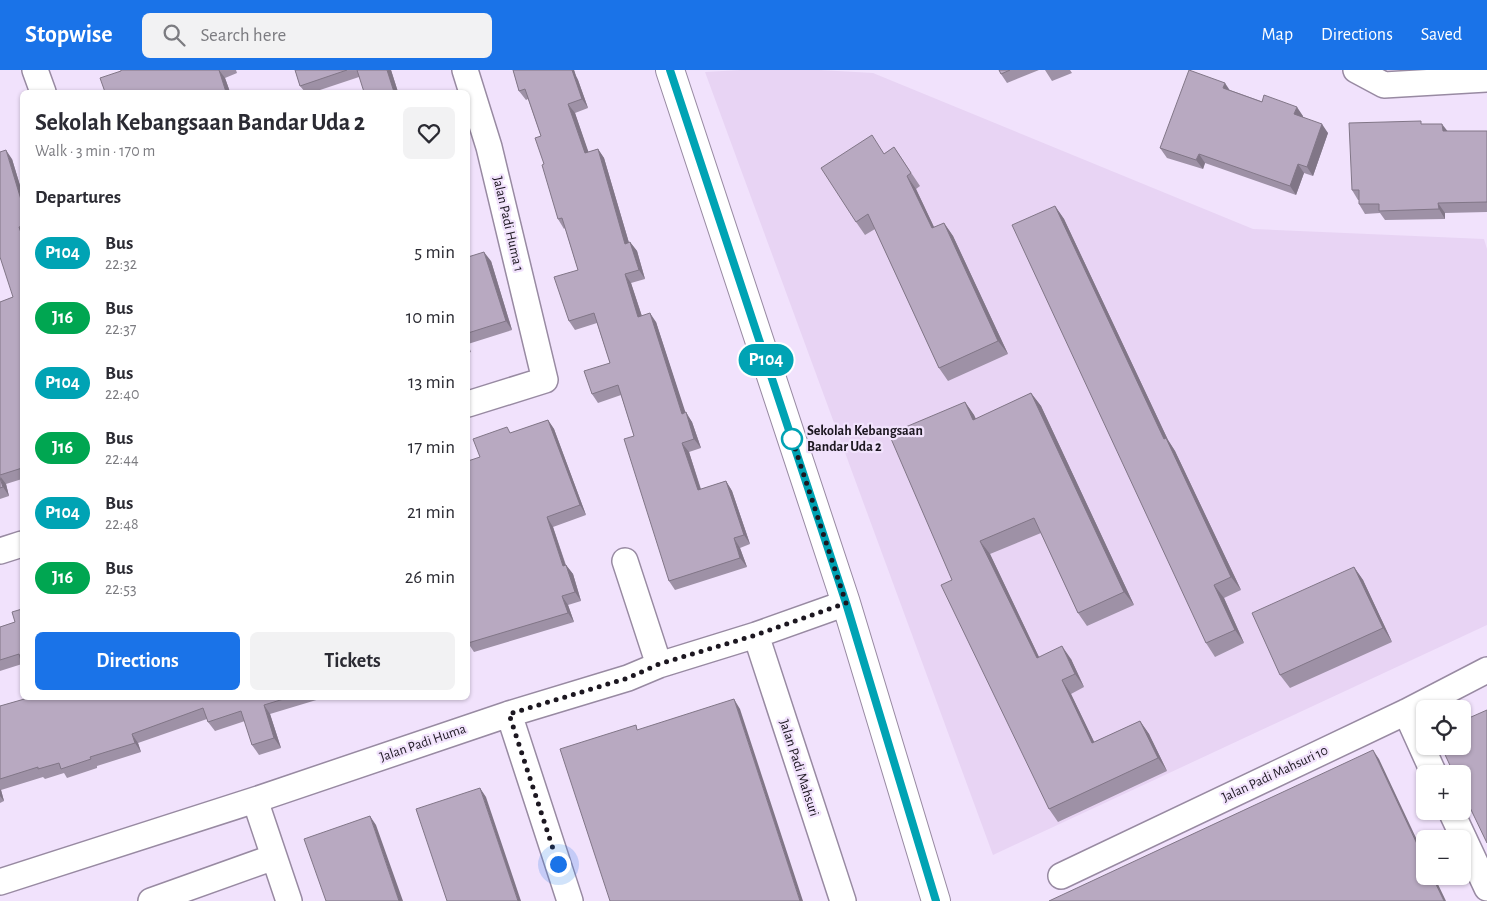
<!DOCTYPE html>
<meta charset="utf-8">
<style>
body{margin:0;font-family:"Alegreya Sans",sans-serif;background:#f2f2f3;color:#2b2b33;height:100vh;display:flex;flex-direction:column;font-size:19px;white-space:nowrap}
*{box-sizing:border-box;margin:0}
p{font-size:16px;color:#7c7c81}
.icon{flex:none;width:28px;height:28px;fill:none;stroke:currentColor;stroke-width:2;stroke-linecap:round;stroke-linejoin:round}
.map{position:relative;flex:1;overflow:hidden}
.drawer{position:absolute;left:20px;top:20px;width:450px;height:610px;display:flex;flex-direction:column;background:#fff;border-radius:8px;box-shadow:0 1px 4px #0004}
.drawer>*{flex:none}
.badge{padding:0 10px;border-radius:16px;font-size:18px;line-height:32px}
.fabs{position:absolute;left:1416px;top:630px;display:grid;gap:10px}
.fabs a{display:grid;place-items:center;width:55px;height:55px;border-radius:8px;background:#fff;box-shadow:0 1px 4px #0004;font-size:25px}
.you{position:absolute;width:25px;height:25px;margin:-12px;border:4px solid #fff;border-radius:50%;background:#1a73e8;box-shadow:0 0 0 8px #1a73e833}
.map>.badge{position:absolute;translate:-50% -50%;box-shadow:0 0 0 2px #fff}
h2{padding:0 15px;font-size:19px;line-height:45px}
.round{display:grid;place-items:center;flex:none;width:52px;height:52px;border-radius:8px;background:#f2f2f3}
.head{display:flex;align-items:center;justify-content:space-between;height:85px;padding:0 15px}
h1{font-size:24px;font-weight:600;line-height:38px}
.action{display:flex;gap:10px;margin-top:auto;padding:10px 15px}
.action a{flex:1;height:58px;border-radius:8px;background:#1a73e8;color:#fff;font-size:20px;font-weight:600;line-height:58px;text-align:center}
.action a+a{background:#f2f2f3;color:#2b2b33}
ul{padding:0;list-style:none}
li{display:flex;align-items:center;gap:15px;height:65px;padding:0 15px}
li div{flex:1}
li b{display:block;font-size:19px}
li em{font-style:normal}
li .badge{min-width:55px;font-weight:700;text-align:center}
header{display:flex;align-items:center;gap:30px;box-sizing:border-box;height:70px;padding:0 25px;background:#1a73e8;color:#fff}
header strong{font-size:24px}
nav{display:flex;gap:28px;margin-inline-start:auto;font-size:18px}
.search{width:350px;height:45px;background:#f2f2f3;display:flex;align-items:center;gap:12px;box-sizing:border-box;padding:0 18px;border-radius:8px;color:#7c7c81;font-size:19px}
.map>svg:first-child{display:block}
.built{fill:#e8d4f4}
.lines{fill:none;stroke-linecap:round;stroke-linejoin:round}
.street-casing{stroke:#988aa2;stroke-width:28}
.secondary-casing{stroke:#988aa2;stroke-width:30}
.street{stroke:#fff;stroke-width:25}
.secondary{stroke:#fff;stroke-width:28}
.wall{fill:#9e91a6}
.shaded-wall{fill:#817687}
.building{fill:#b8a9c1;stroke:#817687}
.line-casing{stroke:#fff;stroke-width:11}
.line{stroke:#00a3b4;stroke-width:8}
.walk{stroke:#1c1720;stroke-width:5;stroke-dasharray:0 9}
.stop-dot{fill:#fff;stroke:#00a3b4;stroke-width:2.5}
.labels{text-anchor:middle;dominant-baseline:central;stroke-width:4.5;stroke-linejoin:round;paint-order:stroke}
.street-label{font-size:14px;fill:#1c1720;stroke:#f1e2fc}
.stop-label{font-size:14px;font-weight:bold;fill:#1c1720;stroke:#f1e2fc;text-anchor:start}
</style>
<header>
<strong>Stopwise</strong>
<div class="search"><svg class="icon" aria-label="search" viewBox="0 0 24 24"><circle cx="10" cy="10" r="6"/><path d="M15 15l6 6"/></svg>Search here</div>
<nav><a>Map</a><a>Directions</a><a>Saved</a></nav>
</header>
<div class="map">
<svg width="1487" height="831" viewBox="0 0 1487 831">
<rect width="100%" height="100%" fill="#f1e2fc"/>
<!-- built -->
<path class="built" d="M741,0H820L873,3L1253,159L1484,169L1487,179V555L993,785L705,2Z"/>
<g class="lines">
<!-- street casing -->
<g class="street-casing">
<path id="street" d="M35,0L43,22
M465,0L489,77L545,310L468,334
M1356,0L1384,15L1487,9
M0,481L22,474
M625,491L659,595
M756,565L843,831
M1406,642L1434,704
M509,644L570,831
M255,730L289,831
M1451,741L1487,818
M1061,806L1406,642L1487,600
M0,812L255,730L509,644L628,608L659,595L756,565L846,533
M151,831L274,787"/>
</g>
<!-- secondary casing -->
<g class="secondary-casing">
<path id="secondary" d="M670,0L846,533L936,831"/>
</g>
<!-- street -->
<use href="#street" class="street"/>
<!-- secondary -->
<use href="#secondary" class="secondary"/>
</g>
<!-- wall -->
<path class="wall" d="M121,0H236L237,3L225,8L230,22H105L121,1Z
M295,0H391L398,22L359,7L314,22H305L300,16Z
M513,0H574L576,6L578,10L588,38L575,43L588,82L598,79L604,88L629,173L630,172L637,181L645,209L631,213L642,246L656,252L685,343L692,352L701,378L689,382L701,419L726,411L732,421L750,474L740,478L747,497L675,520L669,511L634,366L621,325L598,333L592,324L610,293L597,253L575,260L569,251L578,200L565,158L564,159L558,149L544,94L541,66L528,29L526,30L519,21Z
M999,0H1039L1007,13L1001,4Z
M1045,0H1070L1072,3L1052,11Z
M1230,20L1303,46V47L1328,63L1313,106L1304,103L1296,125L1205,93L1203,99L1167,88L1160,78Z
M1423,54L1447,61H1487V142L1445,143V149L1385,150L1380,143L1365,144L1359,134V130H1358L1352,120Z
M894,77L920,116L916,119L934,157L944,153L953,166L1008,284L948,311L939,298L875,159L865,165L856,152L885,83Z
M12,89L22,122V409L6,414L9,426L0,429V232L13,227Z
M1055,136L1064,149L1168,370L1175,381L1241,520L1224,528L1244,573L1215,587L1206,573Z
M468,187L491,191L512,260L468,274L471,282L468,283Z
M1031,323L1041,336L1134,535L1087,556L1078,543L1041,463L990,484L1039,587L1071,589L1084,617L1071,624L1094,672L1140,651L1149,664L1167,701L1058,752L1049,739L952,510L965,332L974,345L976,349Z
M548,350L554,359L586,445L553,457L566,495L573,504L581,531L568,535L574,552L474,582L468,573L480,387L511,363Z
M1354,497L1363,510L1392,572L1290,618L1280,605Z
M15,552L22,594L0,601V557Z
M28,628H148L149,629L152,628H323L270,644L281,678L259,685L252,675L245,651L215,661L208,652L207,649L138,673L141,682L97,696V698L67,708L64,703L45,709L43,707L1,720L4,731L0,733V636Z"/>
<!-- shaded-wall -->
<path class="shaded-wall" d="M219,0L225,8L230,22H226Z
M387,0H391L398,22H394Z
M570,0H574L576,6L578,10L588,38L582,29Z
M1225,13L1231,22L1223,18Z
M568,34L575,43L592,92L585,83Z
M1297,37L1303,46L1301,53L1294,44Z
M1322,54L1328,63L1313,106L1307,97Z
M1442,54L1449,63L1443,61Z
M598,79L604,88L632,183L625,174Z
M6,80L12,89L22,122V133Z
M1199,84L1205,93L1203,99L1196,90Z
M1298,94L1304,103L1296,125L1290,116Z
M907,106L916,119L941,172L932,158Z
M1438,133L1445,143V149L1439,139Z
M1055,136L1064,149L1168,370L1175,381L1241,520L1231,507L1164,369Z
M944,153L953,166L1008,284L998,271Z
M630,172L637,181L645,209L639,200Z
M484,182L491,191L512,260L506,251Z
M625,204L631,213L645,256L638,247Z
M650,243L656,252L689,353L682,344Z
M1031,323L1041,336L1134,535L1124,522Z
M965,332L974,345L982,363L973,350Z
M686,342L692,352L701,378L694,369Z
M548,350L554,359L586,445L580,435Z
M682,373L689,382L704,430L698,420Z
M0,406L6,414L9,426L3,417Z
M726,411L732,421L750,474L744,465Z
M547,447L553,457L569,506L563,496Z
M734,468L740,478L747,497L740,488Z
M980,471L990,484L1046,602L1037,588Z
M566,495L573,504L581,531L575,522Z
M1354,497L1363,510L1392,572L1383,558Z
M1214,515L1224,528L1244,573L1235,560Z
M562,526L568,535L574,552L568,543Z
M1062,576L1071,589L1084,617L1075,604Z
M1062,610L1071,624L1101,686L1092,673Z
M734,629L740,639L803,831H800Z
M264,635L270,644L281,678L274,668Z
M1140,651L1149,664L1167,701L1158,688Z
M132,664L138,673L141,682L135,673Z
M1373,680L1379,689L1425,787V791Z
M480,718L486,727L521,831H518Z
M0,719L1,720L4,731L0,726Z
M370,746L376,755L403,831H399Z
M1432,806H1434L1446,831H1444Z"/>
<!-- building -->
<path class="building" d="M121,0H219L226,22H105L100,8L121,1Z
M295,0H347L300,16Z
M357,0H387L394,22H364Z
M513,0H572L582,29L568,34L585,83L598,79L625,174L630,172L639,200L625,204L638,247L650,243L682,344L686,342L694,369L682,373L698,420L726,411L744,465L734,468L740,488L669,511L624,369L634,366L618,315L592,324L584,301L610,293L594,243L569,251L554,207L578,200L562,148L558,149L542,95L544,94L535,68L541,66L525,19L519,21Z
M999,0H1010L1001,4Z
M1189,0L1225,13L1223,18L1262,32L1264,25L1297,37L1294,44L1322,54L1307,97L1298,94L1290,116L1199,84L1196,90L1160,78Z
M1421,51V54H1442L1443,61H1487V132L1438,133L1439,139L1379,141V134H1359V120H1352L1349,53Z
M872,65L884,84L894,77L911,103L907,106L932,158L944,153L998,271L939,298L868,144L856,152L821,98Z
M6,80L22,133V156L19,157L22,166V398L0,405V232L13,227L0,187V82Z
M1055,136L1164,369L1166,368L1231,507L1214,515L1235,560L1206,573L1012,155Z
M484,182L506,251L468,263V187Z
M1031,323L1124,522L1078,543L1034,448L980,471L1037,588L1062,576L1075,604L1062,610L1092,673L1140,651L1158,688L1049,739L941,515L952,510L889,364L965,332L973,350Z
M548,350L580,435L547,447L563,496L566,495L575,522L562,526L568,543L468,573V391L480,387L473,369L507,357L510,363Z
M0,408L3,417L0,418Z
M1354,497L1383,558L1280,605L1252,543Z
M22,539V594L19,584L0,590V557L15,552L12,542Z
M28,628H148V629L152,628H287L264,635L274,668L252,675L241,641L208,652L203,638L132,664L135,673L90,687L91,689L61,699L59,693L38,699V697L0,709V636Z
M734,629L800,831H610L560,679L636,655L637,660Z
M1487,640V773L1462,721V704H1454L1441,676H1462V651Z
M1373,680L1425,791V806H1432L1444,831H1049Z
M480,718L518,831H447L416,739Z
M370,746L399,831H326L304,769Z"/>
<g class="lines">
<!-- line casing -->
<g class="line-casing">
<path id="line" d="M670,0L846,533L936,831"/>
</g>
<!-- line -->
<use href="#line" class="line"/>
<!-- walk -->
<path class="walk" d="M558,794L509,644L628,608L659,594L756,565L846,533L792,369"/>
</g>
<!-- markers -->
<circle class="stop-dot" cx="792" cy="369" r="10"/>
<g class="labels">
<!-- street labels -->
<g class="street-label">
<text transform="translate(508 154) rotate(77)">Jalan Padi Huma 1</text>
<text transform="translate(423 673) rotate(-19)">Jalan Padi Huma</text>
<text transform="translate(799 698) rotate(72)">Jalan Padi Mahsuri</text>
<text transform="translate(1275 704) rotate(-25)">Jalan Padi Mahsuri 10</text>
</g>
<!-- stop labels -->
<g class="stop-label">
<text x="807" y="361">Sekolah Kebangsaan<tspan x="807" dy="16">Bandar Uda 2</tspan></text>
</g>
</g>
</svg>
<div class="fabs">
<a><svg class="icon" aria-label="locate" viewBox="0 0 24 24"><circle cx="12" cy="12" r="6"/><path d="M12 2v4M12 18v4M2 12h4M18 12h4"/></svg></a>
<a>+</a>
<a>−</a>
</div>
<div class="you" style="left:558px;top:794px"></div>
<b class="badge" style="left:766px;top:290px;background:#00a3b4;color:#fff">P104</b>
<section class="drawer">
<div class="head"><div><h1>Sekolah Kebangsaan Bandar Uda 2</h1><p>Walk · 3 min · 170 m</p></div><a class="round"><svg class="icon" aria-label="heart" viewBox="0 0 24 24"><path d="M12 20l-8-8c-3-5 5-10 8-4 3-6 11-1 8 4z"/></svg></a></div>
<h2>Departures</h2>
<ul>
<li><span class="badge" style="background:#00a3b4;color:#fff">P104</span><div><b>Bus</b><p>22:32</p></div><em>5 min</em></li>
<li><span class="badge" style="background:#00a651;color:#fff">J16</span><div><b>Bus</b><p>22:37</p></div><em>10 min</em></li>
<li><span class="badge" style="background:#00a3b4;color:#fff">P104</span><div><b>Bus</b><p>22:40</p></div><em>13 min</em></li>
<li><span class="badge" style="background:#00a651;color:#fff">J16</span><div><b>Bus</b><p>22:44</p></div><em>17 min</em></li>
<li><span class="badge" style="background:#00a3b4;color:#fff">P104</span><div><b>Bus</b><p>22:48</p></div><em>21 min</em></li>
<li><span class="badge" style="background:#00a651;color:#fff">J16</span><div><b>Bus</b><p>22:53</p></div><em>26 min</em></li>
</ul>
<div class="action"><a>Directions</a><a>Tickets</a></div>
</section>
</div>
